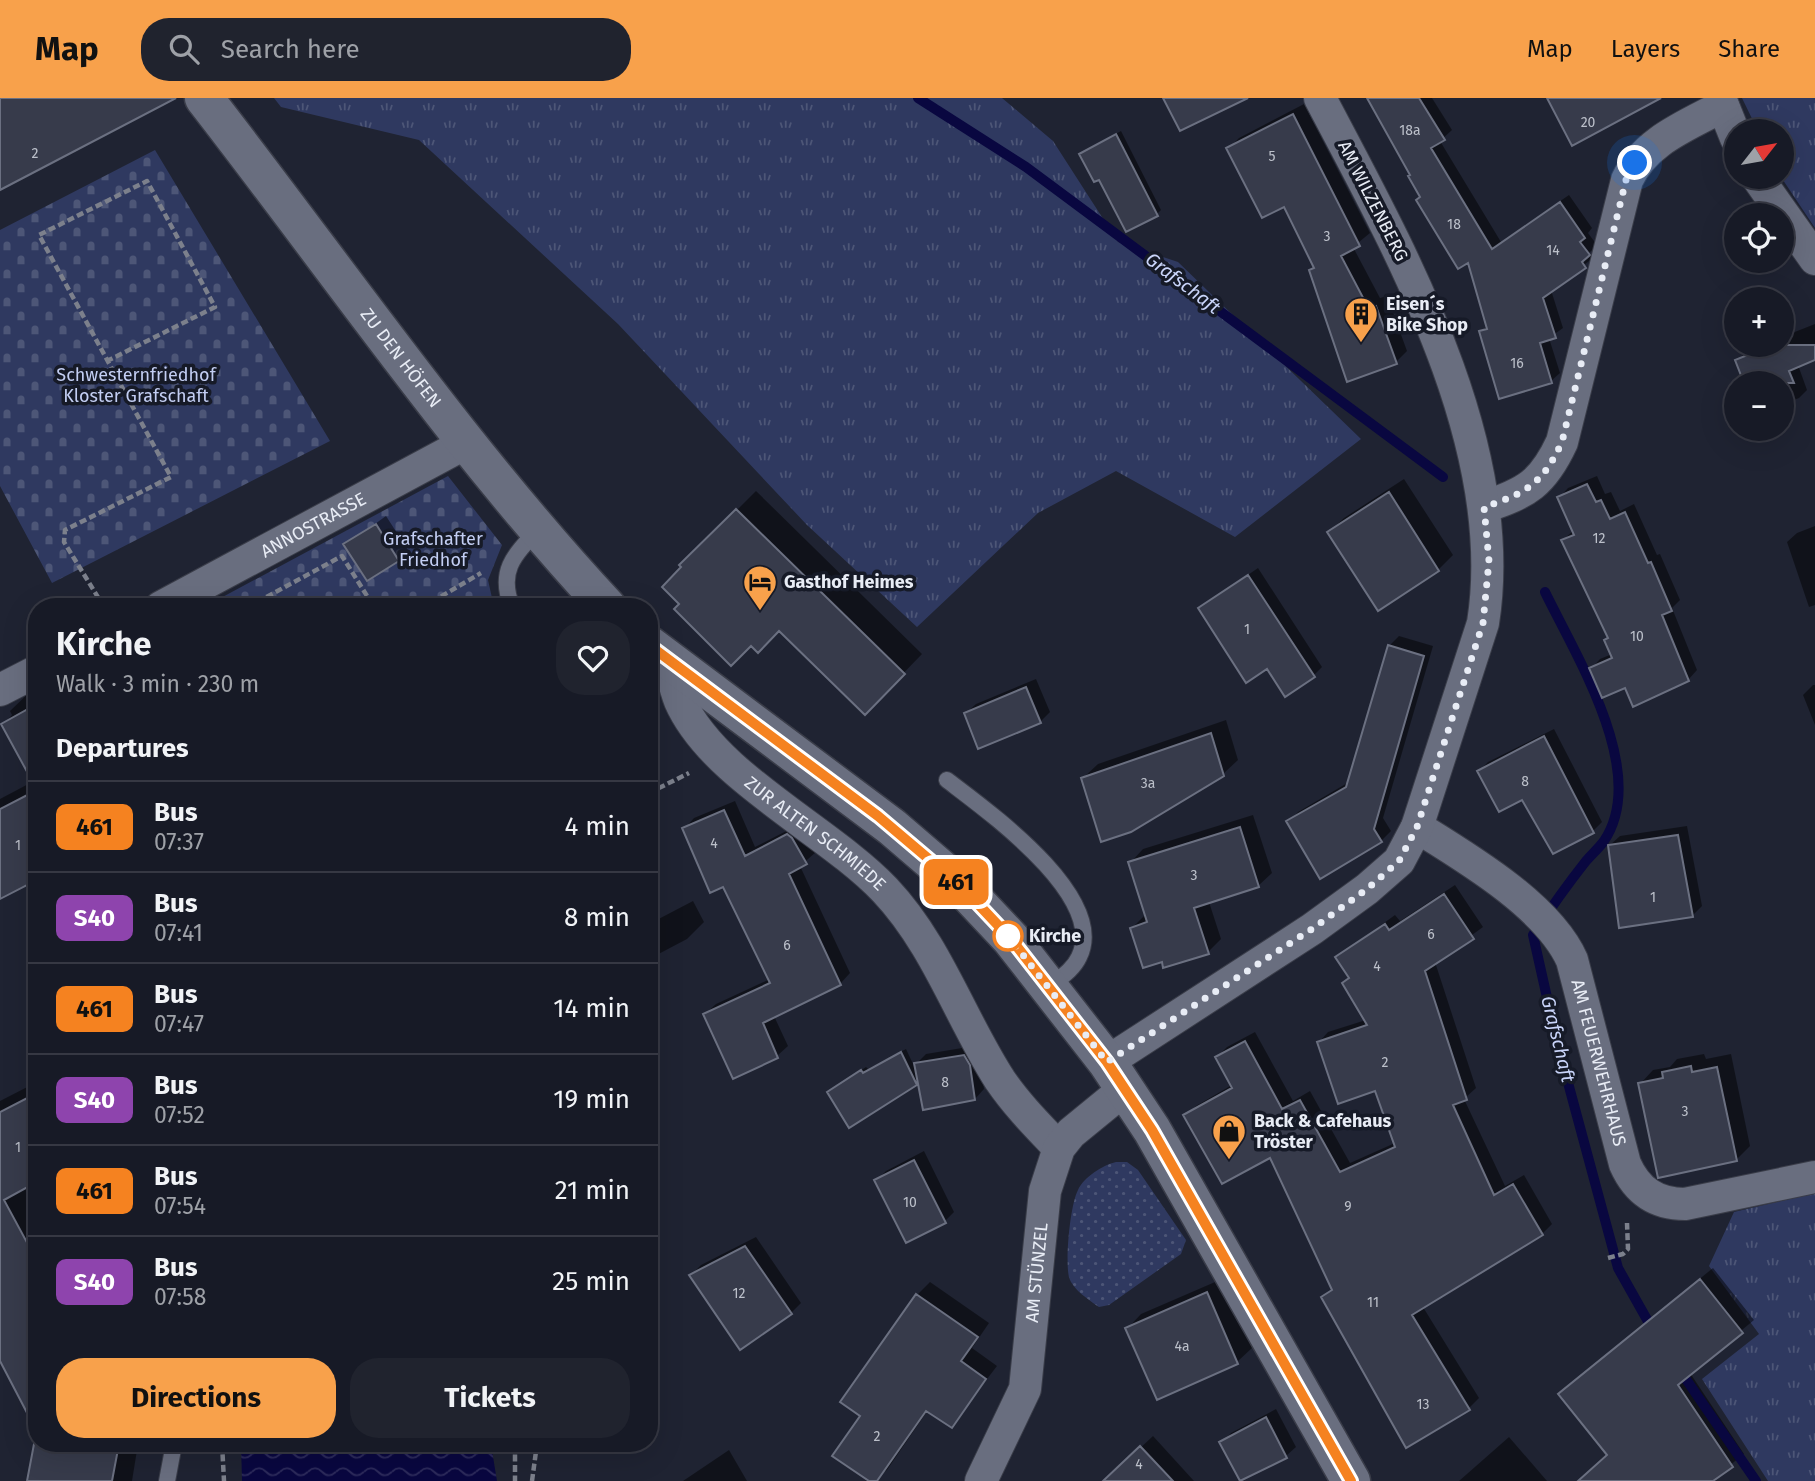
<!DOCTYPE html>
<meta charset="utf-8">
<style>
body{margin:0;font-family:"Fira Sans",sans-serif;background:#20232e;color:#f1f3f6;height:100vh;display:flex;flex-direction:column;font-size:26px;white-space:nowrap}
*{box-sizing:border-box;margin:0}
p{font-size:23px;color:#9ea1a7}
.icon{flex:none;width:38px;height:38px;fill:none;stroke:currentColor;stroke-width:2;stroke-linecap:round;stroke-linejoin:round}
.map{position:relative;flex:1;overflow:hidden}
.panel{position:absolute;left:28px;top:500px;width:630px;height:854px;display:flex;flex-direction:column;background:#171a26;border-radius:28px;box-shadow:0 7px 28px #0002,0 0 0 2px #363843}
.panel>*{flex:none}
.badge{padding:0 14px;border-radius:10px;font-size:24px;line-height:46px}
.needle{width:46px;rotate:59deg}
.controls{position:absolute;left:1724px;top:21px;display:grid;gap:14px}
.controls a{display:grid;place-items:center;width:70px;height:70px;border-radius:50%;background:#171a26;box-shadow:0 7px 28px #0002,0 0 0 2px #363843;font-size:35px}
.you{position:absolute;width:35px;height:35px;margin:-18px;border:5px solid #fff;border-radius:50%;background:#1a73e8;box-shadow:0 0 0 10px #1a73e833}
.map>.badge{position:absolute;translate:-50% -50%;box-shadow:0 0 0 4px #fff}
h2{padding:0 28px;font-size:26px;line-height:63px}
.round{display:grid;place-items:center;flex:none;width:74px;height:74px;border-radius:28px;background:#20232e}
.headline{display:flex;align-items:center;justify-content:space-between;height:119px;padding:0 28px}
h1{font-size:33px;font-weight:700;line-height:52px}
.action{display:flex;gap:14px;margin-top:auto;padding:14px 28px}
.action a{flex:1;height:80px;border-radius:28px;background:#f8a14b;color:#111;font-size:28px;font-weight:700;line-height:80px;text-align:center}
.action a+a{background:#20232e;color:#f1f3f6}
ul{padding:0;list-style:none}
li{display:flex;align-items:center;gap:21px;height:91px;padding:0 28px;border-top:2px solid #363843}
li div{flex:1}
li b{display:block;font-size:26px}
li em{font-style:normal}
li .badge{min-width:77px;font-weight:700;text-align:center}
header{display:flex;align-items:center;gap:42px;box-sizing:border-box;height:98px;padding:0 35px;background:#f8a14b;color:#111}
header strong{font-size:33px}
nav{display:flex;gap:38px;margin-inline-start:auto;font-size:24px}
.search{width:490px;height:63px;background:#20232e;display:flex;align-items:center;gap:18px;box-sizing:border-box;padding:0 24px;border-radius:28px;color:#9ea1a7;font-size:26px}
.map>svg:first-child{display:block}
.grass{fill:url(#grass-tufts)}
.cemetery{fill:url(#cemetery-stones)}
.park{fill:url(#park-dots)}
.water{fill:url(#water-waves)}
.shadow{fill:#0007}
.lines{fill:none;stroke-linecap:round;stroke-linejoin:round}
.stream{stroke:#090740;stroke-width:10}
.building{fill:#373b4b;stroke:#6b7081;stroke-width:2}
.lane-casing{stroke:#3a3d49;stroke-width:18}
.street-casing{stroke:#3a3d49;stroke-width:34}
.secondary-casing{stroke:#3a3d49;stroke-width:41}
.path{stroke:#7c808c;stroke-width:4.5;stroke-dasharray:7 3.5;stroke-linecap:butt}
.lane{stroke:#696e7f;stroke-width:16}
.street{stroke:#696e7f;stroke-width:32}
.secondary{stroke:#696e7f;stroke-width:38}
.line-casing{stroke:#fff;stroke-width:16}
.line{stroke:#f58220;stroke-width:10}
.walk{stroke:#e8ecf5;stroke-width:7;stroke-dasharray:0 12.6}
.stop-dot{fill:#fff;stroke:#f58220;stroke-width:3.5}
.labels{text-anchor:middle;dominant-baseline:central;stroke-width:7;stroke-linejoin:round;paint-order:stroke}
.number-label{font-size:14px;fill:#bcc0ca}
.street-label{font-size:18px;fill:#e8ecf5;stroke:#161a27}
.poi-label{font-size:18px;font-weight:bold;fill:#e8ecf5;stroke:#161a27;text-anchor:start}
.park-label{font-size:18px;fill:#c3cef3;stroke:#161a27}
.stop-label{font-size:18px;font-weight:bold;fill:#e8ecf5;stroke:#161a27;text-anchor:start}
.water-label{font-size:19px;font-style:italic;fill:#c9d4f9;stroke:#161a27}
</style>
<header>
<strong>Map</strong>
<div class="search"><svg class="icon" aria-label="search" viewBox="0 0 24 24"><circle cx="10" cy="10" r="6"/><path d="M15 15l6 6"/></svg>Search here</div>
<nav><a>Map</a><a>Layers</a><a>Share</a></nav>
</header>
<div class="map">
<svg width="1815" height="1383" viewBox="0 0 1815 1383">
<defs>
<pattern id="grass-tufts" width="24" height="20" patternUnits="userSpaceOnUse" patternTransform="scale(1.75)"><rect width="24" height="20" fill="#2f3960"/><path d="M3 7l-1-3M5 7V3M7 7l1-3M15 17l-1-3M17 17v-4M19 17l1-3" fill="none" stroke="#4d5677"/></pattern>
<pattern id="cemetery-stones" width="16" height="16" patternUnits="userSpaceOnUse" patternTransform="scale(1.75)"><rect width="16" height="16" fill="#2f3960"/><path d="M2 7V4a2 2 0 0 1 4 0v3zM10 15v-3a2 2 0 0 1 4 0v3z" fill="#4d5677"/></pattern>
<pattern id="park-dots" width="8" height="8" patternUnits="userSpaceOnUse" patternTransform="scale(1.75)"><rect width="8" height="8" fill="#2f3960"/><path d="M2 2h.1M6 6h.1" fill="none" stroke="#4d5677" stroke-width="1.8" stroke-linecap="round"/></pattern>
<pattern id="water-waves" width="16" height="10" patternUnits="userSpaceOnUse" patternTransform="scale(1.75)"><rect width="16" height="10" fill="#090740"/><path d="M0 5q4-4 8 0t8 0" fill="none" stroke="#2d2b5c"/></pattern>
</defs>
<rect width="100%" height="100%" fill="#1f2332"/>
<!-- grass -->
<path class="grass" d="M274,0H1002L1053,43L1118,144L1178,164L1361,341L1235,439L1116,373L1038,415L917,529L807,427L618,226L419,42L281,9Z
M1742,0H1815V130L1781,79L1782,33H1758Z
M1815,1095V1383H1768L1702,1281L1759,1236L1709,1168L1734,1114Z"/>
<!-- cemetery -->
<path class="cemetery" d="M155,52L330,343L52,485L0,388V132Z
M448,378L502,447L488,482L494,509H204Z"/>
<!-- park -->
<path class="park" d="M1116,1064H1127L1138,1072L1186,1142L1181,1156L1109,1207L1099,1209C1089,1202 1072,1191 1069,1179C1065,1163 1070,1107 1078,1092C1084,1079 1103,1067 1116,1064Z"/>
<!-- water -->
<path class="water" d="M241,1346H491L497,1383H242Z"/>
<!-- shadow -->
<path class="shadow" d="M1368,0H1432L1452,32L1440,43L1501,144L1569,97L1592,130L1588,135L1597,147L1589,155L1593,160L1551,192L1563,230L1549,240L1560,275L1551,283L1481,234L1488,227L1469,162L1422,98Z
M1304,6L1370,135L1353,149L1380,200L1387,198L1407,253L1396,264L1311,172L1315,168L1285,106L1228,51L1239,40Z
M1121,33L1161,112L1157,116L1081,56Z
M1815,226V260L1798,267L1807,292L1799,300L1782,307V285H1746L1737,263L1745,255L1764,247H1782V239Z
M1597,378L1605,396L1611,394L1620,413L1634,406L1657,457L1660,456L1680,502L1672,510L1697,572L1688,582L1625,587L1591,571L1600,561L1612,556L1609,539L1563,442L1574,432L1559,400L1568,390Z
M1404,381L1453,457L1438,472L1329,434L1344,420Z
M756,393L922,556L865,615L779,531L751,546L682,506V467Z
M386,418L408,452L398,461L346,447Z
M1815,428V507L1809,509L1787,444L1797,435Z
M1258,470L1322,569L1313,578L1268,569L1200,510Z
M1399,538L1433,548L1383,720L1391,733L1381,743L1289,724L1298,714L1349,684L1389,548Z
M1036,581L1050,614L1040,624L966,615L976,606Z
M37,587V780L0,799V701L34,683L4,626L12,617L10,613Z
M1813,587H1815V627L1803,597Z
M1226,622L1238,662L1223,676L1083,680L1098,666Z
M1554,631L1602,724L1593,733L1523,700L1479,673L1488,664Z
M735,703L755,749L798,727L816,754L800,768L850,875L840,886L774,918L788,948L777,958L734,978L705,916L716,906L770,881L724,787L684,731L694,720Z
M1253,717L1272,775L1258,788L1209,804L1221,841L1208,854L1163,861L1132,830L1145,817L1130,765L1143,751Z
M1687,728L1702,808L1692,818L1610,747L1620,738Z
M1455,787L1483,829L1435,864L1476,990L1464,1001L1505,1088L1524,1077L1552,1126L1542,1136L1423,1209L1479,1300L1469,1310L1323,1199L1333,1190L1271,1057L1186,1018L1196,1008L1232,987L1217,959L1227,949L1255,934L1293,1003L1310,993L1350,1065L1395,1045L1376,991L1319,944L1328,934L1366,922L1351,879L1337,859L1395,817L1400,823Z
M693,803L704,824L687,841L649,861V826Z
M974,948L979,957L984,991L975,1001L919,982L916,985L829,994L866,969L868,971L906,951L914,968L926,956Z
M1704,956L1706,961L1731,956L1750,1048L1736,1062L1640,986L1653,972L1670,969L1677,961Z
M37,984V1083L33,1085L37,1092V1330L0,1260V1003Z
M924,1053L954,1114L945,1123L876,1083L886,1073Z
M756,1139L801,1205L791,1215L691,1177L701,1167Z
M1713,1170L1754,1222L1690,1275L1744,1356L1710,1383H1579L1609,1357L1573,1284Z
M1222,1181L1252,1250L1237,1264L1158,1299L1127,1231L1141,1216Z
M930,1184L989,1225L972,1250L997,1268L951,1328L928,1312L887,1372L872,1383L862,1317L917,1197Z
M1276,1311L1296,1349L1286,1358L1241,1382L1222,1345L1231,1335Z
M1153,1338L1194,1383H1105Z
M1509,1339L1547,1383H1459Z
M37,1341V1346H138L132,1383H29Z
M729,1352L747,1383H683Z"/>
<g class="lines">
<!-- stream -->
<path class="stream" d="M918,0L1026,69L1443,379
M1545,494C1576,558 1650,675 1604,743C1599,750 1592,756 1586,763C1567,787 1550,811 1533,837L1557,944L1618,1170L1654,1234
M1679,1271L1756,1383"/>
</g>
<!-- building -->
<path class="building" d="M0,0H176L0,92Z
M1163,0H1248L1180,33Z
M1367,0H1419L1445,42L1431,50L1492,151L1560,104L1585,140L1580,144L1590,157L1582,164L1586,170L1543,200L1556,240L1540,245L1552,285L1499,301L1479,233L1487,231L1468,165L1458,171L1416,102L1420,99L1408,78L1410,77Z
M1547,0H1661L1572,48Z
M1293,16L1360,148L1341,158L1369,211L1376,208L1397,266L1347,284L1309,172L1314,170L1284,109L1262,120L1226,50Z
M1116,36L1158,118L1126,134L1099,82L1094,84L1079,56Z
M1772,247H1815V262L1789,273L1794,285H1744L1735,262Z
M1587,386L1596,404L1601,402L1610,421L1625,414L1648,465L1651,464L1672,513L1662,517L1689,583L1633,609L1625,590L1602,600L1589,570L1612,560L1604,542L1608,540L1561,442L1574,437L1557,399Z
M1389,394L1439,473L1378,513L1327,434Z
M736,411L905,576L865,617L779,533L758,555L751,548L731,568L674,511L679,506L662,489L681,469L679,467Z
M376,426L399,463L367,483L343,446Z
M1248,477L1315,579L1285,599L1267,571L1246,585L1198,510Z
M1388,547L1424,558L1374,731L1382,744L1320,781L1286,723L1346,689Z
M1026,589L1041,625L978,651L964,615Z
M37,606V782L0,801V711L37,692L1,626Z
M1211,635L1224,678L1131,734L1101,744L1081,680Z
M1544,638L1594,735L1553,756L1522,702L1499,714L1477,673Z
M724,712L745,758L787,736L792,740L807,766L789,776L841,887L763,925L778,960L733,981L703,916L770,885L723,789L710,795L682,730Z
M1240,729L1259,789L1194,810L1209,856L1163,870L1162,864L1143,870L1130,830L1147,824L1128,764Z
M1678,737L1693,819L1619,830L1608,747Z
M1444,796L1474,841L1425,873L1467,1002L1453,1007L1494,1097L1513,1086L1543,1137L1412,1217L1470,1312L1406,1350L1321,1199L1332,1192L1270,1060L1222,1086L1183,1017L1232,990L1215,959L1245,943L1282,1011L1300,1002L1340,1074L1395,1049L1375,993L1338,1006L1317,944L1367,927L1342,885L1349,880L1335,859L1385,826L1389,832Z
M901,954L917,987L849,1030L827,994L861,972L863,975Z
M964,957L970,967L975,1002L923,1012L914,965Z
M1691,968L1692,974L1717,969L1737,1063L1658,1080L1638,985L1663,980L1662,974Z
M37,995V1084L4,1102L37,1163V1334L0,1263V1014Z
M914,1062L946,1125L906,1145L874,1082Z
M745,1148L792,1216L740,1252L689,1177Z
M1700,1181L1743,1235L1678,1287L1733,1369L1713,1383H1578L1607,1357L1558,1296Z
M1207,1194L1238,1266L1157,1302L1125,1230Z
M916,1196L978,1239L961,1263L986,1281L952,1330L926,1313L877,1383H869L832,1358L860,1318L840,1304Z
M1266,1319L1287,1360L1240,1383L1219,1344Z
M34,1346H119L112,1383H27Z
M1140,1348L1173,1383H1103Z"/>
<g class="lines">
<!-- lane casing -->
<g class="lane-casing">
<path id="lane" d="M512,509C498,474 513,458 537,433
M947,682C986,712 1109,799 1079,859C1073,872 1060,880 1049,889
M167,1383L174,1346"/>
</g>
<!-- street casing -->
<g class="street-casing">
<g id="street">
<path d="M1720,0L1736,40"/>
<path d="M1757,79L1815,161"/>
<path d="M1484,409C1527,395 1543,385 1562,344L1627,82C1645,43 1686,28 1723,8"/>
<path id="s1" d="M161,509L466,345"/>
<path id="s2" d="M668,562C672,576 675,590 680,603C713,678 828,732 885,792C937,847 960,920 1000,982C1017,1007 1038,1028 1059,1050"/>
<path d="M0,592L37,573"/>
<path id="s3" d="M1417,729C1467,760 1548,808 1572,862L1625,1066C1637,1093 1656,1106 1685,1106L1815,1079"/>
<path d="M1107,964L1312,831L1367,791L1399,763L1417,729L1483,525C1511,348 1400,152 1320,0"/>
<path id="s4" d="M981,1383L1025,1291L1045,1093L1059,1050L1071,1035L1126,990"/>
</g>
</g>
<!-- secondary casing -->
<g class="secondary-casing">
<g id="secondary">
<path id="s5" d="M204,0C337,171 460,351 607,509"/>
<path d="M649,547L892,729L963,790L1011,841L1107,964L1152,1032L1351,1383"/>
</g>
</g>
<!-- path -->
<path class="path" d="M104,509L64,444L65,432L171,379L39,137L147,83L215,209L107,263
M248,509L342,458L374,509
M423,509L481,475
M649,695L689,675
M1608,1160L1623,1156L1628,1151L1627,1125
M222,1346L224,1383
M515,1346V1383
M532,1383L537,1346"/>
<!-- lane -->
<use href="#lane" class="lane"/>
<!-- street -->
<use href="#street" class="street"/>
<!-- secondary -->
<use href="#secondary" class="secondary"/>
</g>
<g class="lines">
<!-- line casing -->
<g class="line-casing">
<path id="line" d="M649,547L878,718L963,790L1011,841L1107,964L1152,1032L1351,1383"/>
</g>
<!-- line -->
<use href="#line" class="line"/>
<!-- walk -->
<path class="walk" d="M1008,838L1107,964L1312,831L1367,791L1399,763L1417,729L1483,525L1489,463L1484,409C1527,395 1543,385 1562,344L1626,82L1635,65"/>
</g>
<!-- icons -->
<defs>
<g id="building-pin" transform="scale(1.75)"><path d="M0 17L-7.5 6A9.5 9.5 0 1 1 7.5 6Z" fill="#f8a14b" stroke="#161a27"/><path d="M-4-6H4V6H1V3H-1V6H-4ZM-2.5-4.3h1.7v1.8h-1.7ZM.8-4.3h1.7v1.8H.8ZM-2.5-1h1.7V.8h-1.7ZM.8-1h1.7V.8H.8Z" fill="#111"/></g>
<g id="hotel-pin" transform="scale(1.75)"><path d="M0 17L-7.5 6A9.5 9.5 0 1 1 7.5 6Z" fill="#f8a14b" stroke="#161a27"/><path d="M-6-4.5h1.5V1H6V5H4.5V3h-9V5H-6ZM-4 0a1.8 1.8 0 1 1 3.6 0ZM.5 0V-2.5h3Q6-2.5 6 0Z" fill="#111"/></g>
<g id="shop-pin" transform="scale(1.75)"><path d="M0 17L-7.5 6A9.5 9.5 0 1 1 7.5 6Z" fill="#f8a14b" stroke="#161a27"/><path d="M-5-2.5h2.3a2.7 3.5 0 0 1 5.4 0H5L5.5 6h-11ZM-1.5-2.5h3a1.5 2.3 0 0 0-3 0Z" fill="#111"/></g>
</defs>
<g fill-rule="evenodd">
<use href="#building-pin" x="1361" y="216"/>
<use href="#hotel-pin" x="760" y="484"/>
<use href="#shop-pin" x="1229" y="1033"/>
</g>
<!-- markers -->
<circle class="stop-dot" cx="1008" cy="838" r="14"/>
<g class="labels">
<!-- number labels -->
<g class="number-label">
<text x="1588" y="24">20</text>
<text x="1410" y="32">18a</text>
<text x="35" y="55">2</text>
<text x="1272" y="58">5</text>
<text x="1454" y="126">18</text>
<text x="1327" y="138">3</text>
<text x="1553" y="152">14</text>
<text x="1517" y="265">16</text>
<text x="1599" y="440">12</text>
<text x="1247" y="531">1</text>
<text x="1637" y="538">10</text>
<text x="1525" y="683">8</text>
<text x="1148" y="685">3a</text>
<text x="714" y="745">4</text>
<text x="18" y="747">1</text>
<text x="1194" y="777">3</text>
<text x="1653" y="799">1</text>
<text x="1431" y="836">6</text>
<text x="787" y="847">6</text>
<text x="1377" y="868">4</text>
<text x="1385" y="964">2</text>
<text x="945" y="984">8</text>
<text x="1685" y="1013">3</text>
<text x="18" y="1049">1</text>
<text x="910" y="1104">10</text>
<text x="1348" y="1108">9</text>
<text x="739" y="1195">12</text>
<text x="1373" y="1204">11</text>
<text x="1182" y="1248">4a</text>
<text x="1423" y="1306">13</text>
<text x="877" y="1338">2</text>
<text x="1139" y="1366">4</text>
</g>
<!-- street labels -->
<g class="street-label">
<text transform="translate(1373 103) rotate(63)">AM WILZENBERG</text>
<text stroke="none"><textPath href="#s5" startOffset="326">ZU DEN HÖFEN</textPath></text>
<text stroke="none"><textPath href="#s1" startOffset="173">ANNOSTRASSE</textPath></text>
<text stroke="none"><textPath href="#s2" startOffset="234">ZUR ALTEN SCHMIEDE</textPath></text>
<text stroke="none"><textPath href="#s3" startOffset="313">AM FEUERWEHRHAUS</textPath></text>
<text stroke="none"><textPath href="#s4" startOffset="219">AM STÜNZEL</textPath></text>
</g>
<!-- poi labels -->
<g class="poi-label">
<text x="1386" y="206">Eisen´s<tspan x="1386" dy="21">Bike Shop</tspan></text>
<text x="784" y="484">Gasthof Heimes</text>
<text x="1254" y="1023">Back &amp; Cafehaus<tspan x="1254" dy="21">Tröster</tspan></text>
</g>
<!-- park labels -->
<g class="park-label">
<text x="136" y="277">Schwesternfriedhof<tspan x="136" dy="21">Kloster Grafschaft</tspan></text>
<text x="433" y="441">Grafschafter<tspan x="433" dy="21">Friedhof</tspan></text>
</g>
<!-- stop labels -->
<g class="stop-label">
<text x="1029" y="838">Kirche</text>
</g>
<!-- water labels -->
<g class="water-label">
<text transform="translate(1183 185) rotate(37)">Grafschaft</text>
<text transform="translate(1558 941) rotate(76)">Grafschaft</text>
</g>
</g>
</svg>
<div class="controls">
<a><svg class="needle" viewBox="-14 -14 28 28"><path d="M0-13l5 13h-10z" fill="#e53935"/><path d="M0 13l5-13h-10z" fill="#9ea1a7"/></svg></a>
<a><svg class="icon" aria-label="locate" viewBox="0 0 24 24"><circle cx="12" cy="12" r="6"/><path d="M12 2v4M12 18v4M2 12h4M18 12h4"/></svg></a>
<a>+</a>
<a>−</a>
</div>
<div class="you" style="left:1635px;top:65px"></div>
<b class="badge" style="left:956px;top:784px;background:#f58220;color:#111">461</b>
<section class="panel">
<div class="headline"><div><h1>Kirche</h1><p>Walk · 3 min · 230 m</p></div><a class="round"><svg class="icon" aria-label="heart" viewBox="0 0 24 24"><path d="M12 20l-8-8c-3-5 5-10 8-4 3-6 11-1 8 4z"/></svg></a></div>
<h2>Departures</h2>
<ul>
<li><span class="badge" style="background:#f58220;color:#111">461</span><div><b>Bus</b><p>07:37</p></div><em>4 min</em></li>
<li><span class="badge" style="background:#8e44ad;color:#fff">S40</span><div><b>Bus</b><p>07:41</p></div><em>8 min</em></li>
<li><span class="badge" style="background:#f58220;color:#111">461</span><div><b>Bus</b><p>07:47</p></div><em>14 min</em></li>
<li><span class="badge" style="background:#8e44ad;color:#fff">S40</span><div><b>Bus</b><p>07:52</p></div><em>19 min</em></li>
<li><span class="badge" style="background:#f58220;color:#111">461</span><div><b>Bus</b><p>07:54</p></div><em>21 min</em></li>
<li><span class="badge" style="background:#8e44ad;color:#fff">S40</span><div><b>Bus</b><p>07:58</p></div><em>25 min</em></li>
</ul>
<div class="action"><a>Directions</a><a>Tickets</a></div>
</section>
</div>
